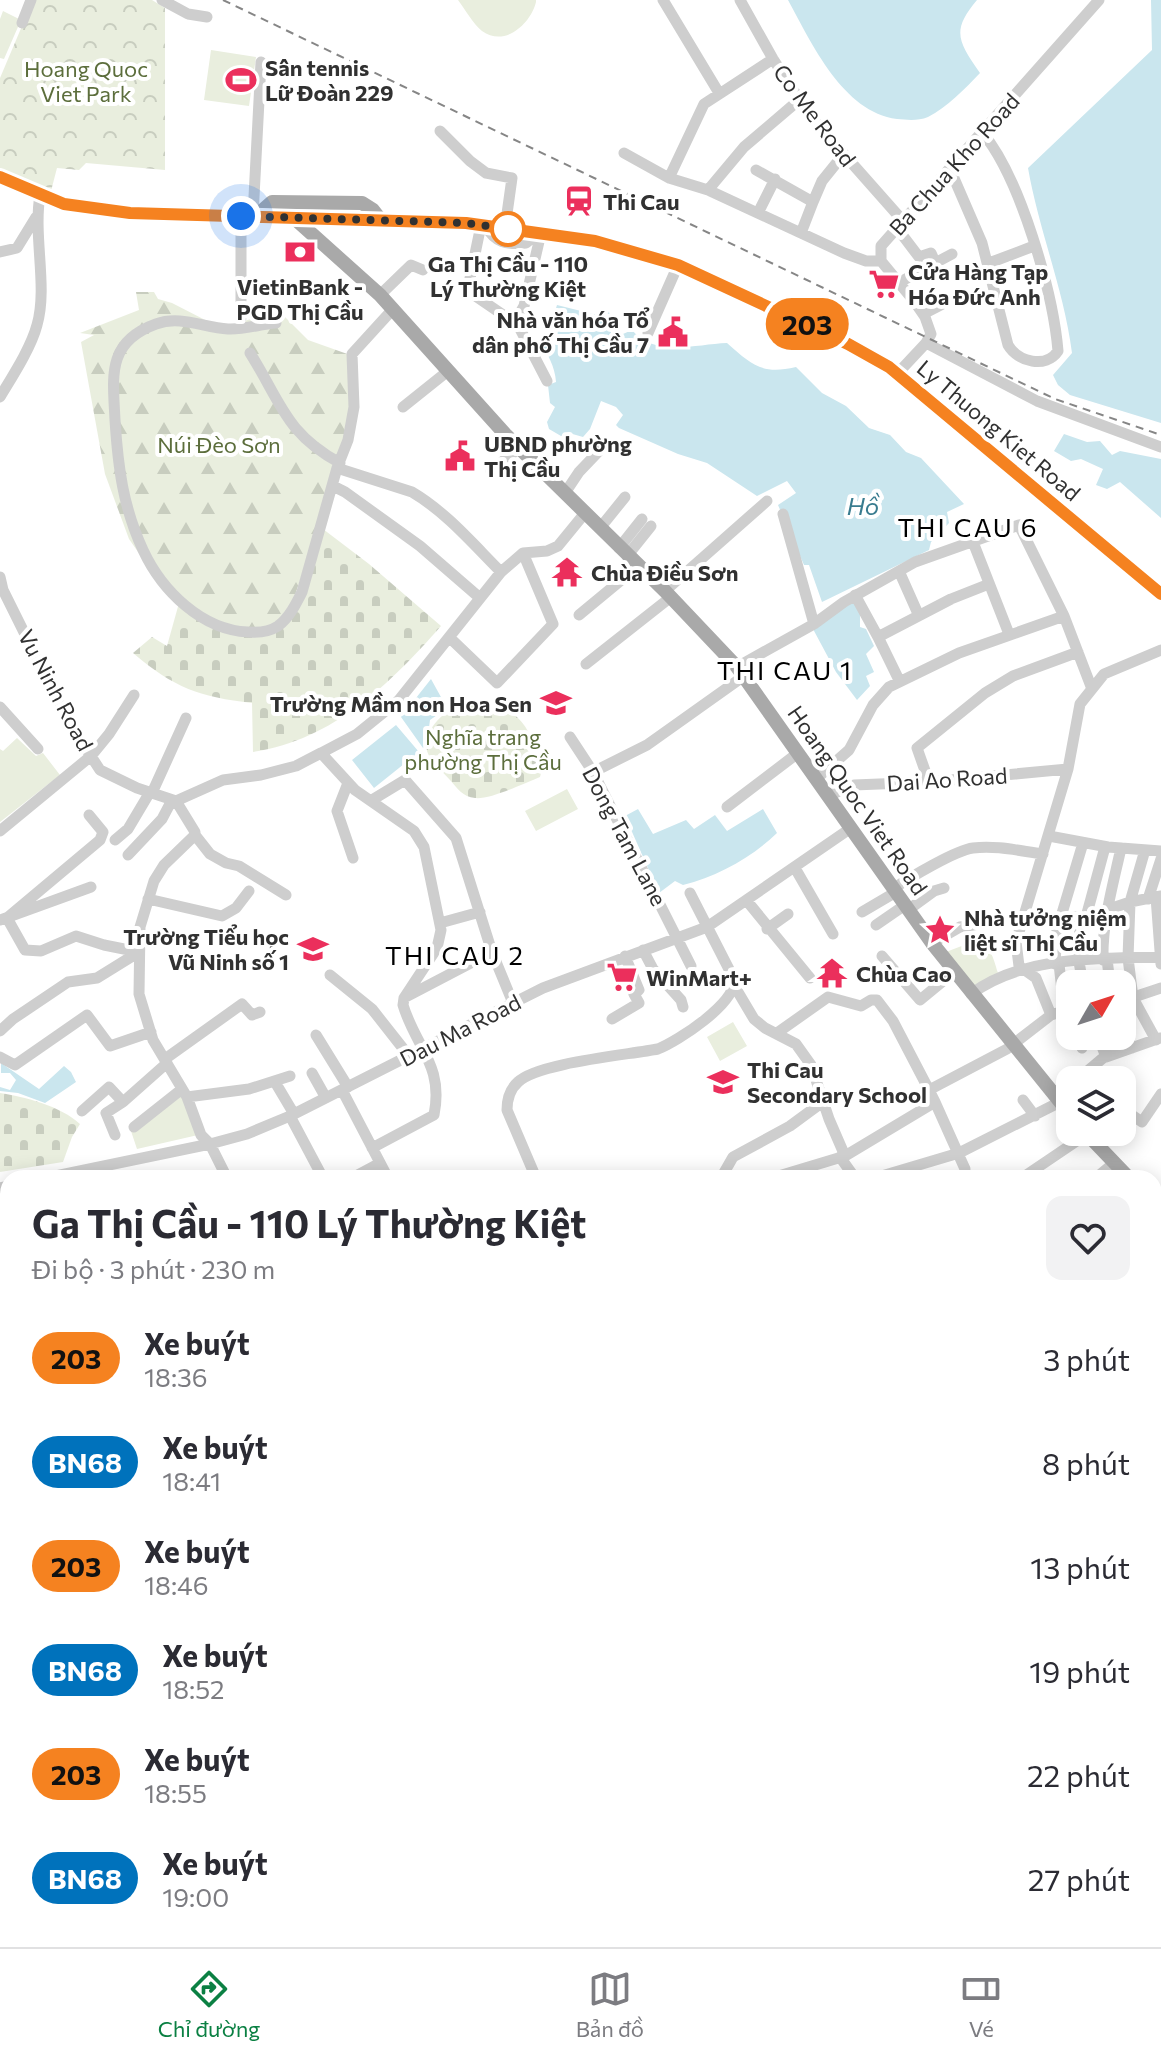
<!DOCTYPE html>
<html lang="vi">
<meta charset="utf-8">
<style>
body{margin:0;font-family:Commissioner,sans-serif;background:#f2f2f3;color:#2b2b33;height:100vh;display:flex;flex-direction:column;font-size:30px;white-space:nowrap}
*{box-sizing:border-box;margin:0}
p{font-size:26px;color:#7c7c81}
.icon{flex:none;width:44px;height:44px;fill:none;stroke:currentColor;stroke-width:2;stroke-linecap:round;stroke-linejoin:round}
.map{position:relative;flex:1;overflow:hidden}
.side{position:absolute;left:0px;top:1170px;width:1162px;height:778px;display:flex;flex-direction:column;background:#fff;border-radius:24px 24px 0 0;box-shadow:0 4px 20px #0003}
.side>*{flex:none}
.badge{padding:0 16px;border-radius:26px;font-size:28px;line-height:52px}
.needle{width:52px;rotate:51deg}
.buttons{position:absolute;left:1056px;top:970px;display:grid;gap:16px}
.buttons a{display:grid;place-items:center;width:80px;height:80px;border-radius:16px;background:#fff;box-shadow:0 4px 20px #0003;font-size:40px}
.you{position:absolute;width:40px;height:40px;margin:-20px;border:6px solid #fff;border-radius:50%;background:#1a73e8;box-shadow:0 0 0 12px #1a73e833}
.map>.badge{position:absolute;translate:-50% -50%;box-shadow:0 0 0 4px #fff}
.round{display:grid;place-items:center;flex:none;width:84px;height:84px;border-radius:16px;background:#f2f2f3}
.overview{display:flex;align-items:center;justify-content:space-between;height:136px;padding:0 32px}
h1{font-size:38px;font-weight:700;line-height:60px}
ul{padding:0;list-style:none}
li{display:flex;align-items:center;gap:24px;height:104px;padding:0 32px}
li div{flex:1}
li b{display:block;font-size:30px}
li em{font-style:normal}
li .badge{min-width:88px;font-weight:700;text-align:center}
.dock{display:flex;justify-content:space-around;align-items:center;height:112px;border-top:2px solid #e1e1e2;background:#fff;font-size:22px;color:#7c7c81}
.dock a{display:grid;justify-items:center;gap:4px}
.dock .current{color:#0b8043}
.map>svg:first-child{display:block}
.green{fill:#e9eede}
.forest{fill:url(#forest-firs)}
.cemetery{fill:url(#cemetery-stones)}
.park{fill:url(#park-crowns)}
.water{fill:#cae6ee}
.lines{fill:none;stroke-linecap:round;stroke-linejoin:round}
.minor{stroke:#cecece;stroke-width:11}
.major{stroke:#a9a9a9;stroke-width:14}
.highway{stroke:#989898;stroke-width:16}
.rail{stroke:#868686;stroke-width:2;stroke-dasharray:8 6;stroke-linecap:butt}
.line-casing{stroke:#fff;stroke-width:18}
.line{stroke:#f58220;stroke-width:12}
.walk{stroke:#313131;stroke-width:8;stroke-dasharray:0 14.4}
.stop-dot{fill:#fff;stroke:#f58220;stroke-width:4}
.labels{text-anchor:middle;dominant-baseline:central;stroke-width:8;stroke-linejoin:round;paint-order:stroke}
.poi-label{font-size:22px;font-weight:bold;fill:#313131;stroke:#fff;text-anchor:start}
.park-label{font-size:22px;fill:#5c6e3c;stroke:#fff}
.street-label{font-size:22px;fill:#313131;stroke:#fff}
.stop-label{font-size:22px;font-weight:bold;fill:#313131;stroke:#fff}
.water-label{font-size:24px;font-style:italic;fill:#397c8f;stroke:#fff}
.quarter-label{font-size:26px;letter-spacing:2px;fill:#000;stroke:#fff}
</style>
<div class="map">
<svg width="1161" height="1947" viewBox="0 0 1161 1947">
<defs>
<pattern id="forest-firs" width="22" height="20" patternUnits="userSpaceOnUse" patternTransform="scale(2)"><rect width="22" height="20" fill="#e9eede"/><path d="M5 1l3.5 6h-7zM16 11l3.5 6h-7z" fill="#c8cdbf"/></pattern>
<pattern id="cemetery-stones" width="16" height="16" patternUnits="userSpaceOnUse" patternTransform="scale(2)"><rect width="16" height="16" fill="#e9eede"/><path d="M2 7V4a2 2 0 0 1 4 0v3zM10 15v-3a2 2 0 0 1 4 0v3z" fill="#c8cdbf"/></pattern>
<pattern id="park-crowns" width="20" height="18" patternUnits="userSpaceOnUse" patternTransform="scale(2)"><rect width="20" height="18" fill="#e9eede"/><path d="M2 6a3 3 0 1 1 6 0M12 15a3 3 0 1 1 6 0" fill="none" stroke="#c8cdbf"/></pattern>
</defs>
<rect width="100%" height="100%" fill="#fff"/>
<!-- green -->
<path class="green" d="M458,0H536V2C531,23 505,48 482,31C473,24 465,9 458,0Z
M3,11L21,20L4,59L0,58V19Z
M211,50L256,57L249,106L204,100Z
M17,738L36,756L43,753L60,775L0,822V749L3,751Z
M567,789L578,809L536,831L525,811Z
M972,942C991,942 993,958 998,973L974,989L946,952Z
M733,1022L747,1046L720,1061L707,1037Z
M182,1093L198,1135L137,1149L131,1131Z"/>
<!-- forest -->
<path class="forest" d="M136,292H154L158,299L172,303L211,323L228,326L254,318L282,314L308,340L353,356V402L329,494L290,610L262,633L214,627L143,559L129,539L105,474L81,342L94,335L80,333L139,310Z"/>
<!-- cemetery -->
<path class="cemetery" d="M323,529L369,564L441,626C390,684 333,740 253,752L252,703C200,697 174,688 133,653L152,637L167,646L179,603C223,642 230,632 284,623Z
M468,702C507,704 525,714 537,753C540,762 543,768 540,777C525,783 489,800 475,798C463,797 457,788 450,780C443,772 430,761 427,751C422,728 449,706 468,702Z
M0,1093C25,1097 61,1106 80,1124L72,1137L63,1162L0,1172Z"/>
<!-- park -->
<path class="park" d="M33,0H152L165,8V170L86,163L79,170L57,168L51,191L0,168V78Z"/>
<!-- water -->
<path class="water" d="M788,0H977C951,31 958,41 980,73C965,89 947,107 928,117C918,121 908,120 897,119C843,112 812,44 788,0Z
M1151,0H1161V423L1070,395L1058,385L1053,375L1072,353C1064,290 1039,231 1028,168L1152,50Z
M557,305L597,315L607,310L612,316L613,327L623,334L632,330C655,358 696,344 727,343C752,365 762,375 796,367L822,393L846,406L869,428L890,435L906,452L921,458L964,504L947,512L949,523L931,542L929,550L822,602L809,565H804L778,505L796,493L787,481L757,496L707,463L678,454L619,428L616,425L623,415L616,407L601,401L590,429L583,437L569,433L561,436L549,429L547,422L555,407L550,403L548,385L556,382C555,366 547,354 540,340L549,331Z
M1064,434L1087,442L1100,441L1112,455L1120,451L1161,459V518L1120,482L1107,489L1096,485L1103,469L1081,459L1071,461L1054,451Z
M854,598L860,607V627L866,629L874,646L866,654L874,672L866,676L870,686L857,700L836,672L813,629Z
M431,679L447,708L430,720L427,742L423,748L401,717Z
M396,725L419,752L374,788L352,760Z
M638,809L653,834L686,820L694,829L715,815L727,831L763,809L777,833C751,858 718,876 683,885L675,881L659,893L625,816Z
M1,1063L39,1089L64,1066L71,1072L76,1082L45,1103L18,1093L0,1091V1087L10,1090L16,1080L10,1073H1Z"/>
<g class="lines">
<!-- minor -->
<path class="minor" d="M162,0L188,14L207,17
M663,0L719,93
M740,0L773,59L811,117L903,221
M22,23L31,0
M440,131L470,161L486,173L512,178L505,228
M624,153L669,178L708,190L844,253L866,261H881
M950,169L982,243L1008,345C1018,362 1046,369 1058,351C1053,292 1020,177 982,132
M756,170L813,202L822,181L843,155
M669,178L704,104L773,59
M708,190L744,147L799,100
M758,213L775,179
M241,216V318
M253,216L261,62
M481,225L468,288L474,295L518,325L547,381
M485,225C495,243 507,245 526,243L538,233
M897,228L919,257L931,253L935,262
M801,233L813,202
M0,252L17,248L36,217
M989,263L1034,246
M900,282L952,254
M380,295L411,265L423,270
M923,314L954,298
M515,322L524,306L541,233
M276,323C260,324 244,330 228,329C204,328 181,315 156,324C106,342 113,377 115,420C118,467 123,507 143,550C162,591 202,630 248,632C259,633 269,632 278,626C289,618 296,604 302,592L337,468L348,440L354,407L352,354L393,309
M648,333L678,265
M926,343L1037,401L1161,447
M250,353C281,402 285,433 340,463
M897,374L926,343L931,334L925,317L914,301L881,261V246L1099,0
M0,397C12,377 31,348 37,325C48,287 33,237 40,195
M403,407L448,371
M337,468L412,492C446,512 473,544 501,572
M491,471L519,448
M333,486L345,492L420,546L480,598
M565,493L579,472L600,450
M600,528L625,497
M973,542L1009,634
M619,548L642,519
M627,556L651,526
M899,571L919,616
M0,577L3,590L68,721L100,770L137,788L176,801L195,832V835L164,865L154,881L140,927L139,994L153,1040L187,1097L201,1135L210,1144L227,1178
M665,591L767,501
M855,595L878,637L951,599L989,584
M579,615L637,567
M814,624L844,602L915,562L1019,525L1064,616L1092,689
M878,637L899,680
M450,638L497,683L553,624L523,553
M586,664L671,597
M737,667L814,624L783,514
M0,707L38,749
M570,737L593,772L691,966
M321,753L357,734L399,700L501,572L523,553L547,551L558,546L585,513
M593,772L647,745L744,676
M816,779L849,750L873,705L889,687L959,653L1064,616
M929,782L917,748L985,693L1013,676L1078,652
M348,783L337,811L353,858
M152,793L186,718
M828,796L854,785L929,782L1068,769
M372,800L405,780L456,838L492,952L513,1003
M176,801L223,780L261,775L296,766L321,753L355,790L414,831L424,847L441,930L437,948L404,998L403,1005C416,1048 444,1065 434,1115L372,1148
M727,807L798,753
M0,831L91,756L109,734L134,695
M195,835L210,854L226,863L239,866L286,895
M1049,836L1108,847L1161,851
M115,840L128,829L150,792
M1145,850L1130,902L1128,958L1133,998L1156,1040
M128,855L162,819L172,800
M795,868L833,934
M893,889C909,878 956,850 973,848C996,845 1020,851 1043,854
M1156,897L1161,964
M148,899L222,916L236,908L249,891
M1148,899L1161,859
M747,901L810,978
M908,910L934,891L944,888
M862,912L896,892
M1061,917H1086L1130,902L1161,896
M1086,917L1105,847
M7,918L25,950L41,951L76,936L104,945L139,952
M7,918L100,840L103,832L89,815
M1080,918L1079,962L1083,984
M0,920L91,887
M440,923L480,912
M876,925L905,905
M767,929L788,914
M932,943L960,927L992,922
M643,950L653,969L681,1000L683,1007
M882,956L920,1000L954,972
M1107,959L1110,984
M1103,960C1102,922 1113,885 1121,848
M1055,964L1057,930L1083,843
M1059,964L1062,991L1070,1023
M330,975L372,1009L409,1056
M735,987L754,1019L765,1028L796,1044L811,1065L829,1119L845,1156L935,1102L929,1090L1007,1049L1051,1015L1070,1009
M971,994C1024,955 1098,959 1161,957
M404,998L492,952
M1122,1001L1161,988
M1051,1015L1036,978L1019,966L1016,942L1068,769L1080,704L1104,674L1161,650
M612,1019L639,1003L634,994L639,990L625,956
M1122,1026L1132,1048
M0,1031L13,1019L68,982L97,978L139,952
M777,1033L828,997L861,1006L871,1000H877L893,1021L929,1090
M316,1035L348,1087
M1076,1036L1082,1048
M1098,1036L1106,1057L1160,1038
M0,1057L15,1065L87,1015L110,1046L151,1032
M165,1059L242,1004L252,1015L260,1012
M312,1073L326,1098
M1077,1080L1103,1058
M275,1082L294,1114
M342,1090L388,1178
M187,1097L249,1089L290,1076
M1057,1098L1070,1086
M1023,1100L1035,1116
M935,1102L965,1169
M82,1111L109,1087L123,1102L167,1063
M1122,1115L1126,1111L1142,1122L1161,1094
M290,1116L323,1178
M134,1127L182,1089
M115,1135L106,1113L123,1102
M1093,1141L1103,1132
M840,1157L855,1178
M46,1178L210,1144L247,1134L290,1116L543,988L707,927L851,828
M352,1178L380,1163
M536,1178L507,1110C507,1100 510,1089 518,1082C537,1063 627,1055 658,1049C678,1041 737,1003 734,979L690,893
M721,1178L733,1157L790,1126L824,1101
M772,1178L845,1156
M875,1178L959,1153L1060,1102
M1022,1178L1087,1134
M1096,1178L1114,1163
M0,1188L8,1186
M0,1238L8,1236
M1154,1261L1161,1250
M0,1264L8,1271
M1154,1290L1161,1305
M0,1334L8,1341
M0,1390L8,1388
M0,1414L8,1421
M0,1499L8,1506
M0,1581L8,1588L0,1597
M1154,1601L1161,1590
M0,1664L8,1671
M0,1754L8,1762
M0,1893L8,1884
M69,1940L73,1947
M142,1940L144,1947
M309,1940L316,1947
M475,1940L482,1947
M854,1940V1947
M36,1947L42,1940
M335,1947L340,1940
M390,1947L406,1941L410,1947
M515,1947L530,1940"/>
<!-- major -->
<path class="major" d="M0,177L64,204L130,213L466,223L595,241L678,265L848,344L889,367L1161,594
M256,216L272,202L362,203L373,210L380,219
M293,217L380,295L505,434L665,591L737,667L932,943L1070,1114
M1085,1132L1129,1178
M1154,1202L1161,1208
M1154,1924L1161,1921
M1095,1947L1113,1940"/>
<!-- highway -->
<path class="highway" d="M1133,1947L1149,1940"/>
<!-- rail -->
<path class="rail" d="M223,0L1055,399L1161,435"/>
</g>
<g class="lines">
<!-- line casing -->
<g class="line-casing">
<path id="line" d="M0,177L64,204L130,213L466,223L595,241L678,265L848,344L889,367L1161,594"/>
</g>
<!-- line -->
<use href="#line" class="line"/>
<!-- walk -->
<path class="walk" d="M241,216L466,223L508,229"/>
</g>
<!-- icons -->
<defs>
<g id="stadium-bare" transform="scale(2.4)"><path d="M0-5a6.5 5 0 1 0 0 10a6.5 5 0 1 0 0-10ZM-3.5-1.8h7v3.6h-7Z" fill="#eb2f5c" stroke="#fff" stroke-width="2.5" paint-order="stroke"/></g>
<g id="station-bare" transform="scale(2.4)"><path d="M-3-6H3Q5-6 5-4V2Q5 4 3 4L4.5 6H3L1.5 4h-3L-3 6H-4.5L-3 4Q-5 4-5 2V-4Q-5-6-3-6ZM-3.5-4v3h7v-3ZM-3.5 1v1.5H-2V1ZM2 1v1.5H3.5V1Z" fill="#eb2f5c" stroke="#fff" stroke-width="2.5" paint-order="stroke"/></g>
<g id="bank-bare" transform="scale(2.4)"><path d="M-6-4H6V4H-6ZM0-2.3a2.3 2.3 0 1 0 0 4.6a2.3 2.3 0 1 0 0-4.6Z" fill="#eb2f5c" stroke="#fff" stroke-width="2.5" paint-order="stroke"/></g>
<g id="supermarket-bare" transform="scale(2.4)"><path d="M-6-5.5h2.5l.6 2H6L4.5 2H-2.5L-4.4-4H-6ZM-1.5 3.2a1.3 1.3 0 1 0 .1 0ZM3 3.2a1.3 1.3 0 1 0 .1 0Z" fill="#eb2f5c" stroke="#fff" stroke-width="2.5" paint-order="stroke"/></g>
<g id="civic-bare" transform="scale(2.4)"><path d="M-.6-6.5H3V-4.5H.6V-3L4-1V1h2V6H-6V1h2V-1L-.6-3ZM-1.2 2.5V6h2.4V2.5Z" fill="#eb2f5c" stroke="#fff" stroke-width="2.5" paint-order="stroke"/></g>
<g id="temple-bare" transform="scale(2.4)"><path d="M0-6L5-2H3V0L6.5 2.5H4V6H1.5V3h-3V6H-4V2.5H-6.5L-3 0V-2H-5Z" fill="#eb2f5c" stroke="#fff" stroke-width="2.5" paint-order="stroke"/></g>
<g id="school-bare" transform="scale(2.4)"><path d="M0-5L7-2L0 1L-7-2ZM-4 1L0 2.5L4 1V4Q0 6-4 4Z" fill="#eb2f5c" stroke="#fff" stroke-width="2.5" paint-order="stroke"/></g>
<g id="sight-bare" transform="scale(2.4)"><path d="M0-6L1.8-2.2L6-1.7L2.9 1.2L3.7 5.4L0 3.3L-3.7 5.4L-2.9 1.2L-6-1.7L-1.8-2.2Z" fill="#eb2f5c" stroke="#fff" stroke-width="2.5" paint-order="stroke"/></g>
</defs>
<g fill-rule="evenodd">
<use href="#stadium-bare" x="241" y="80"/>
<use href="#station-bare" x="579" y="201"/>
<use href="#bank-bare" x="300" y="252"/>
<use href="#supermarket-bare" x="884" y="284"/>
<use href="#civic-bare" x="673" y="332"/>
<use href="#civic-bare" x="460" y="456"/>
<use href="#temple-bare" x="567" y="572"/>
<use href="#school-bare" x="556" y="703"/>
<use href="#sight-bare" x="940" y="930"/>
<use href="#school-bare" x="313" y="949"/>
<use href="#temple-bare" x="832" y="973"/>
<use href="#supermarket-bare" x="622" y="977"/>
<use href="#school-bare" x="723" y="1082"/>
</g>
<!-- markers -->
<circle class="stop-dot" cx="508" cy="229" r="16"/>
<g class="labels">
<!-- poi labels -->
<g class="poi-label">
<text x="265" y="67">Sân tennis<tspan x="265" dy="25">Lữ Đoàn 229</tspan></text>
<text x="603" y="201">Thi Cau</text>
<text x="908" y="271">Cửa Hàng Tạp<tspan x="908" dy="25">Hóa Đức Anh</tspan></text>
<text x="300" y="286" text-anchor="middle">VietinBank -<tspan x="300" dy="25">PGD Thị Cầu</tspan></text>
<text x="649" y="319" text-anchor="end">Nhà văn hóa Tổ<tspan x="649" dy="25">dân phố Thị Cầu 7</tspan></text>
<text x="484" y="443">UBND phường<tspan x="484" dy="25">Thị Cầu</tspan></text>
<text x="591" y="572">Chùa Điều Sơn</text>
<text x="532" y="703" text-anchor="end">Trường Mầm non Hoa Sen</text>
<text x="964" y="917">Nhà tưởng niệm<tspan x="964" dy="25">liệt sĩ Thị Cầu</tspan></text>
<text x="289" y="936" text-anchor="end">Trường Tiểu học<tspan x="289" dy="25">Vũ Ninh số 1</tspan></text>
<text x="856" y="973">Chùa Cao</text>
<text x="646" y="977">WinMart+</text>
<text x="747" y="1069">Thi Cau<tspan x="747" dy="25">Secondary School</tspan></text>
</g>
<!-- park labels -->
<g class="park-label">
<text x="86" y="68">Hoang Quoc<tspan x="86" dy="25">Viet Park</tspan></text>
<text x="219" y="444">Núi Đèo Sơn</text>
<text x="483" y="736">Nghĩa trang<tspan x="483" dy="25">phường Thị Cầu</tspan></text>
</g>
<!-- street labels -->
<g class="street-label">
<text transform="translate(815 115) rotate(53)">Co Me Road</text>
<text transform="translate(954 164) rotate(-48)">Ba Chua Kho Road</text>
<text transform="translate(999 430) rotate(40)">Ly Thuong Kiet Road</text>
<text transform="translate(56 690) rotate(62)">Vu Ninh Road</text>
<text transform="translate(947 779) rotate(-4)">Dai Ao Road</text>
<text transform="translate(858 800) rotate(55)">Hoang Quoc Viet Road</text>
<text transform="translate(625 836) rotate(62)">Dong Tam Lane</text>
<text transform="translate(460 1030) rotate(-27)">Dau Ma Road</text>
</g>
<!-- stop labels -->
<g class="stop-label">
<text x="508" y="263">Ga Thị Cầu - 110<tspan x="508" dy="25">Lý Thường Kiệt</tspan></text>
</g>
<!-- water labels -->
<g class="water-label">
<text x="863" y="505">Hồ</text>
</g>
<!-- quarter labels -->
<g class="quarter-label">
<text x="968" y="526">THI CAU 6</text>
<text x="785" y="669">THI CAU 1</text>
<text x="455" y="954">THI CAU 2</text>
</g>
</g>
</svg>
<div class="buttons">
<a><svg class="needle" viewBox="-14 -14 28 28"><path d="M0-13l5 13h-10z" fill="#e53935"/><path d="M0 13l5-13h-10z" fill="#7c7c81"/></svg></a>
<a><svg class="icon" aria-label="layers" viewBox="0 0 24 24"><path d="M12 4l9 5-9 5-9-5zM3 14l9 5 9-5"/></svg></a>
</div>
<div class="you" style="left:241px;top:216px"></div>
<b class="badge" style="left:807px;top:324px;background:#f58220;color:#111">203</b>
<section class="side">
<div class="overview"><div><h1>Ga Thị Cầu - 110 Lý Thường Kiệt</h1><p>Đi bộ · 3 phút · 230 m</p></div><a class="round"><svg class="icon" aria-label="heart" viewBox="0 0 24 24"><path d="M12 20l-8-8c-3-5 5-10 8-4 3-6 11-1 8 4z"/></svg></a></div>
<ul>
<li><span class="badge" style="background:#f58220;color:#111">203</span><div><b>Xe buýt</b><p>18:36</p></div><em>3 phút</em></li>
<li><span class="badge" style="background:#0072bc;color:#fff">BN68</span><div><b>Xe buýt</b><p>18:41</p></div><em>8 phút</em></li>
<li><span class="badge" style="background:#f58220;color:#111">203</span><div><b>Xe buýt</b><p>18:46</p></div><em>13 phút</em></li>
<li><span class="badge" style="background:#0072bc;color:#fff">BN68</span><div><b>Xe buýt</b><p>18:52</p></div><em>19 phút</em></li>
<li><span class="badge" style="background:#f58220;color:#111">203</span><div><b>Xe buýt</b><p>18:55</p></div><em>22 phút</em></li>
<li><span class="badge" style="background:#0072bc;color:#fff">BN68</span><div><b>Xe buýt</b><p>19:00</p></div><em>27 phút</em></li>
</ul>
</section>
</div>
<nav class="dock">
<a class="current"><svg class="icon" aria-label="directions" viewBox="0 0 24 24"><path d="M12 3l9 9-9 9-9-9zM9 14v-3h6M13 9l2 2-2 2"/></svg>Chỉ đường</a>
<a><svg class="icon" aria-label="map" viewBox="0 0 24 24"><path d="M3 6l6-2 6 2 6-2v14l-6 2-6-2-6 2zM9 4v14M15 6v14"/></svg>Bản đồ</a>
<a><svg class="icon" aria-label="tickets" viewBox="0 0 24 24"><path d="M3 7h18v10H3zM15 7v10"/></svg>Vé</a>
</nav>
